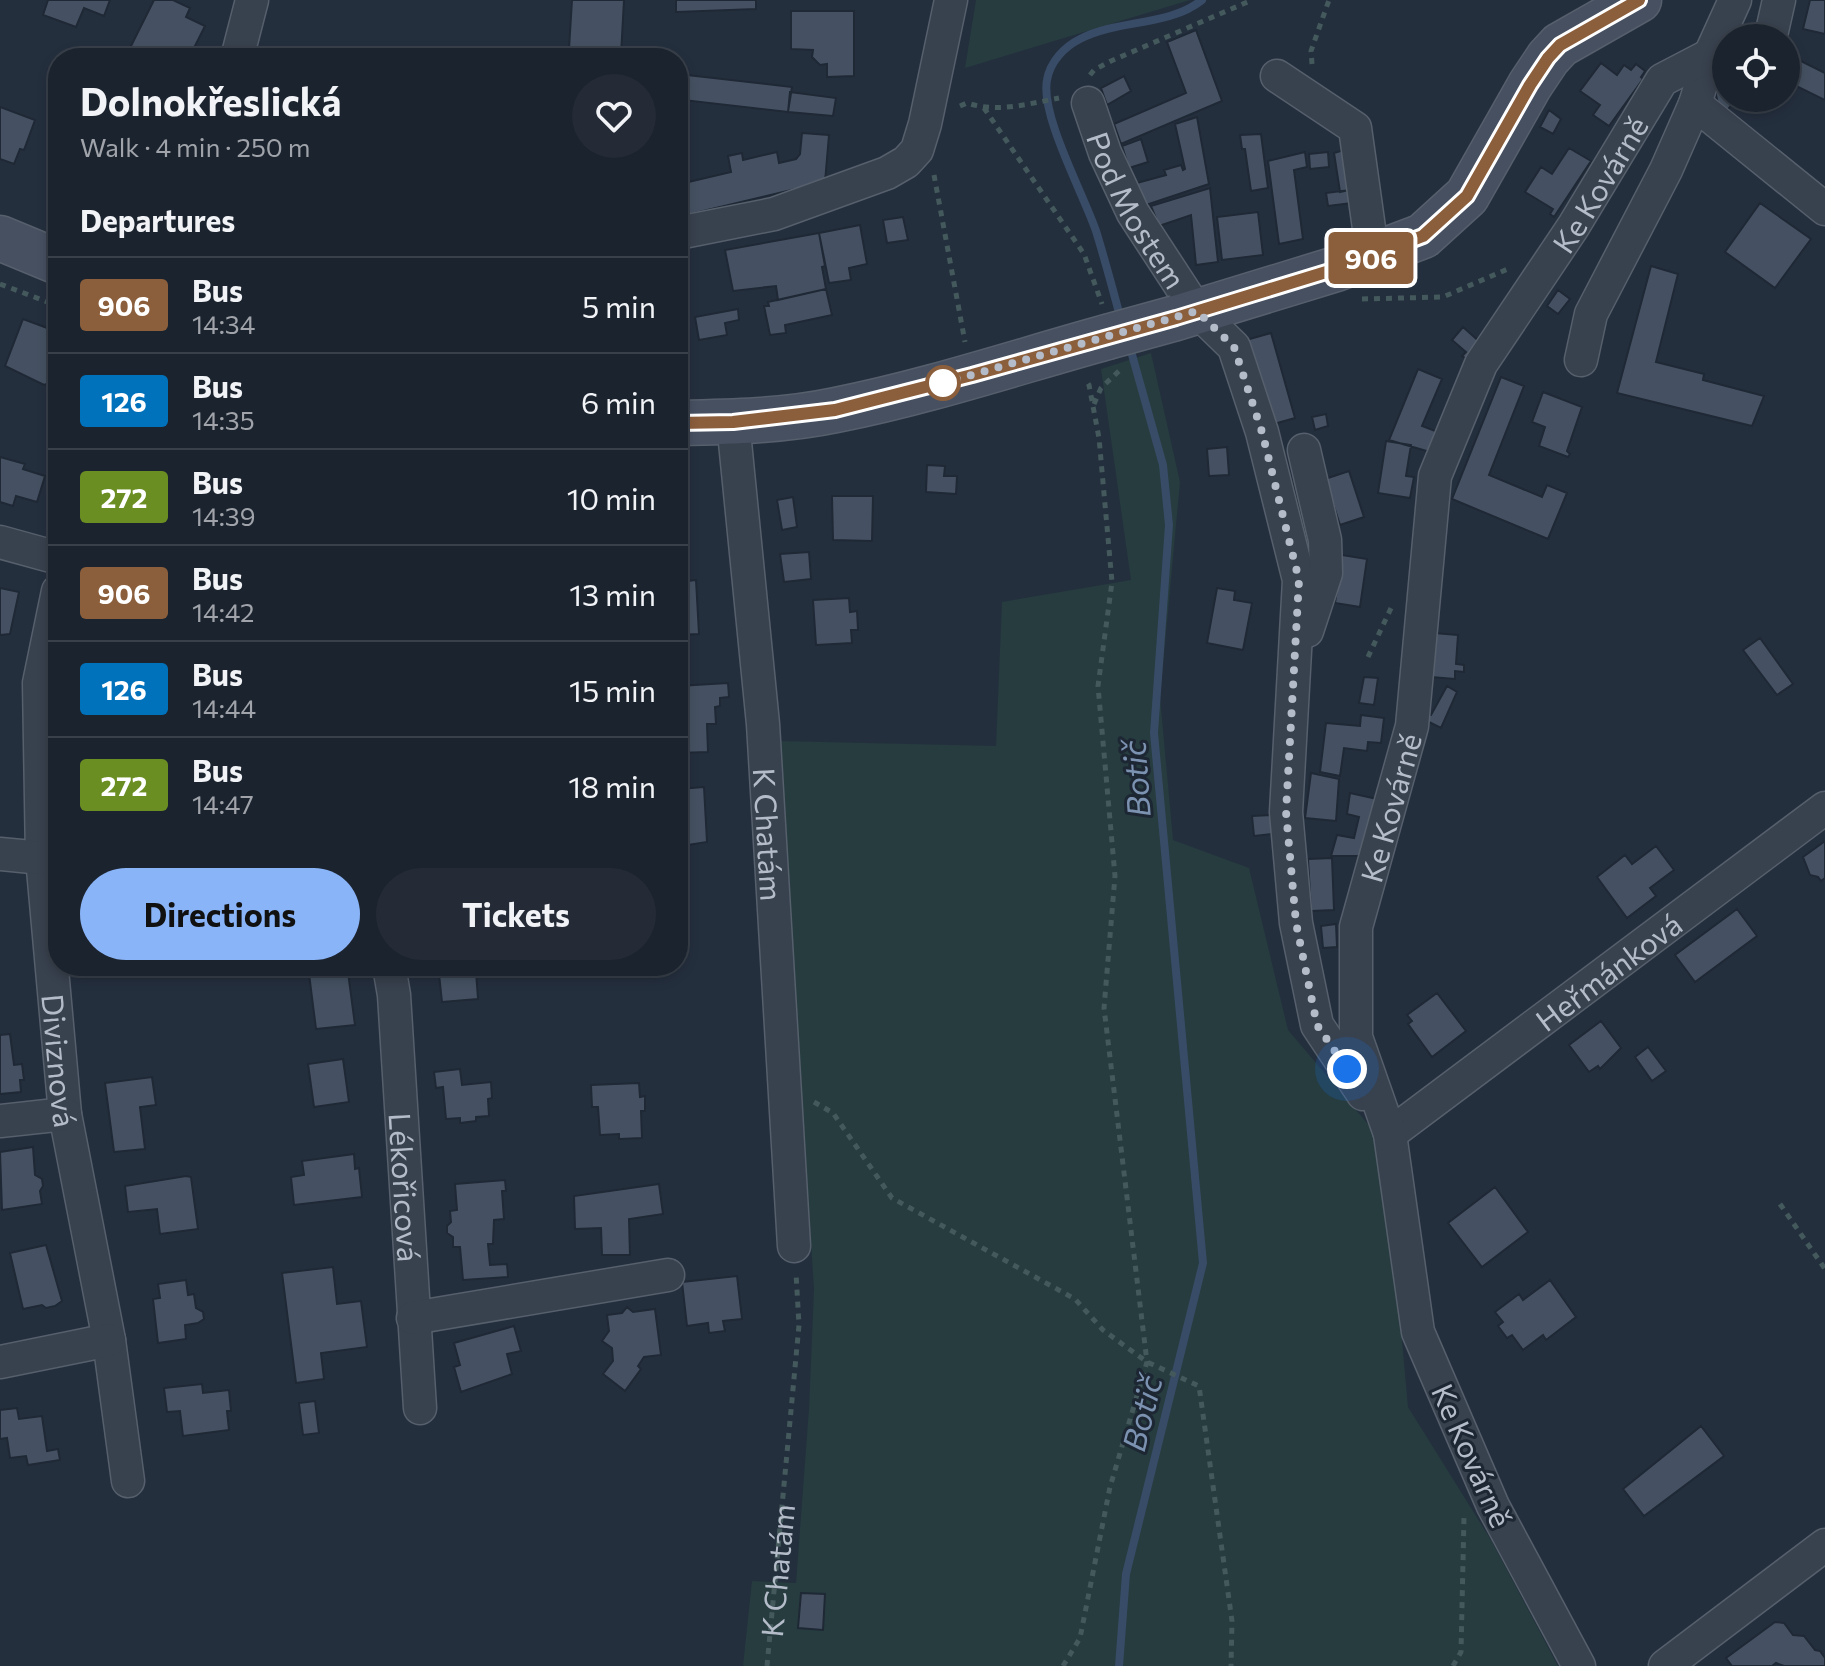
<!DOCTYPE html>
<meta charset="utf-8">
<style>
body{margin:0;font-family:Commissioner,sans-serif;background:#242b36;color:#f1f3f6;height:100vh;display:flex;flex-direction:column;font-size:30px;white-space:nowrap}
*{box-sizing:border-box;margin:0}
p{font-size:26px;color:#a0a4aa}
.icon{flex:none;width:44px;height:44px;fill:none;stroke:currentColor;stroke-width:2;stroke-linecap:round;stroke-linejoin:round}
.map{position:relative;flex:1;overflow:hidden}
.side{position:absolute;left:48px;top:48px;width:640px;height:928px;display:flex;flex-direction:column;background:#1b232e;border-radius:32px;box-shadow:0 4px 12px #0003,0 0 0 2px #39404a}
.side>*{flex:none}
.badge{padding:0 16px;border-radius:6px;font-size:28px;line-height:52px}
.tools{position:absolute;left:1712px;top:24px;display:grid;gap:16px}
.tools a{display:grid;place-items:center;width:88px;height:88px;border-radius:50%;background:#1b232e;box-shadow:0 4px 12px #0003,0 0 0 2px #39404a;font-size:40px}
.you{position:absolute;width:40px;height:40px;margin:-20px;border:6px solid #fff;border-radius:50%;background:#1a73e8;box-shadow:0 0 0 12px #1a73e833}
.map>.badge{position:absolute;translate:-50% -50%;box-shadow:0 0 0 4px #fff}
h2{padding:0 32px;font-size:30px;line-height:72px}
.round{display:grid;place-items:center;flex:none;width:84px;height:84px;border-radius:42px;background:#242b36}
.headline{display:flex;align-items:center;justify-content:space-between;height:136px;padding:0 32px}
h1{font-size:38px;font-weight:700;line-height:60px}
.primary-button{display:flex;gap:16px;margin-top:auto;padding:16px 32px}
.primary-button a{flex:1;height:92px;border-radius:48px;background:#8ab4f8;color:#111;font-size:32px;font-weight:700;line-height:92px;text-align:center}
.primary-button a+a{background:#242b36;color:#f1f3f6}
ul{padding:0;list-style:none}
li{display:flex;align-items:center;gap:24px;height:96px;padding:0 32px;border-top:2px solid #39404a}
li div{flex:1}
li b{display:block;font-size:30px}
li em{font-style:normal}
li .badge{min-width:88px;font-weight:700;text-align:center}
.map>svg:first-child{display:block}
.green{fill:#263c3f}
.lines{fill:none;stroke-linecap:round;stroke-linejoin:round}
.stream{stroke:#394c67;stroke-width:8}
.building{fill:#455162;stroke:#1f2835;stroke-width:2}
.street-casing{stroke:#565f6c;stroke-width:35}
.secondary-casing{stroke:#565f6c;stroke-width:47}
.path{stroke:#44595c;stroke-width:5;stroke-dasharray:6 6;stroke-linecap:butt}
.street{stroke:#38414e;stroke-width:32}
.secondary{stroke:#465061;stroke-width:44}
.secondary-bridge-casing{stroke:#565f6c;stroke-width:47;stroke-linecap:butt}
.secondary-bridge{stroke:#465061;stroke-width:44}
.line-casing{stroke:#fff;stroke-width:18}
.line{stroke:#8b5e3c;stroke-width:12}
.walk{stroke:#b4bcc9;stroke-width:8;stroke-dasharray:0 14.4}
.stop-dot{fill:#fff;stroke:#8b5e3c;stroke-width:4}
.labels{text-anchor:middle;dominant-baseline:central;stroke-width:6;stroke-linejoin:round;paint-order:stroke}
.street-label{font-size:30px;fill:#b4bcc9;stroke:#1d2633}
.water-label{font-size:32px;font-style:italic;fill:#7c92b1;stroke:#1d2633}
</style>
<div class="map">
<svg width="1825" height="1666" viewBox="0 0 1825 1666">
<rect width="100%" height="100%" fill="#242f3e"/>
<!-- green -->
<path class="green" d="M976,0H1190L965,68Z
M1151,353L1180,482L1160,697L1173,840L1249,868L1288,1030L1384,1143L1408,1407L1491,1540L1558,1666H743L752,1581L796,1583L809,1409L814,1289L779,741L996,746L1002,602L1131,580L1101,369Z"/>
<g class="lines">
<!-- stream -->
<path class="stream" d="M1121,320C1113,290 1105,260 1096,231C1084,195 1040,115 1047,80C1050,62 1064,47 1080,39C1118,19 1168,27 1202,0
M1119,1666L1126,1574L1203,1263L1154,733L1169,525L1163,465L1129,344"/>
</g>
<!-- building -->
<path class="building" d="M48,0H110L104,16L84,8L76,27L43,15Z
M154,0H173L190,8L186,17L205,26L189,58L170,49L165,58H140L128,52Z
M572,0H624L621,55L569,49Z
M676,0H756V9L676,12Z
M1810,0H1825V34L1803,29Z
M791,11H854V76L827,77V64L820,65L812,57L813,50L791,49Z
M1196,30L1222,101L1121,144L1114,124L1186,93L1167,42Z
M1797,59L1825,73V100L1786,81Z
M1601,63L1617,75L1624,65L1631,70L1636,64L1645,71L1641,77L1643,79L1609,126L1593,115L1600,105L1580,91Z
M1726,67V98H1737L1725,113L1718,104L1716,95V86Z
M687,75L792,87L788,112L683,100Z
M1124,76L1131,91L1107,105L1101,88Z
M790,92L836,98L833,116L788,112Z
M1739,98H1768L1762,109Z
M0,107L35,120L24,150L20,149L14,164L0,159Z
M1549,110L1561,119L1553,134L1540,127Z
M1197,117L1209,184L1143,206L1133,182L1137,183L1166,175L1164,170L1181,165L1183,170L1185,169L1175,124Z
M802,133L829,135L825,182L678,217V169L681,168L684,183L731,172L728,156L742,153L743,160L777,152L779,163L796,159L800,154Z
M1261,134L1268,188L1251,191L1245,149H1242L1240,135Z
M1141,139L1148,162L1129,168L1122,146Z
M1569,148L1591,161L1554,217L1550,214L1553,209L1525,192L1541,167L1552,174Z
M1344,150L1349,190L1340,192L1334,153Z
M1305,152L1307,167L1294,170L1303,239L1279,244L1268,161Z
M1328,152L1329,167L1310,169L1309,154Z
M1210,188L1218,262L1196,265L1191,215L1159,226L1151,206Z
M1349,190L1352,203L1328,206L1326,193Z
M1760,203L1811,239L1775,288L1725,252Z
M1258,212L1263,255L1222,260L1217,217Z
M903,217L908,240L887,243L883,220Z
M860,225L867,264L849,268L851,280L829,283L819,233Z
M819,233L825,266L822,267L826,289L778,300L776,286L733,291L725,250Z
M1651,266L1678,274L1656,362L1704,374L1703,380L1764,396L1752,426L1617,393Z
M826,289L832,315L785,325L786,333L770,335L764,306H769L768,302Z
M1558,290L1570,299L1558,314L1547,306Z
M738,309L739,320L725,323L727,335L699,340L695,317Z
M23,319L58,332L56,342L58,343V386L49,383L44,385L5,366Z
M1463,327L1482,344L1471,362L1462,356L1466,352L1452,340Z
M1271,333L1295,418L1270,425L1246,340Z
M1418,369L1442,379L1422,426L1438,432L1430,452L1389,440Z
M1501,377L1524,386L1489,475L1542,497L1547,485L1567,493L1548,539L1452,499Z
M1543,392L1582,407L1567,451L1570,454L1568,457L1539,446L1545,427L1532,422Z
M1326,414L1328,426L1315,430L1312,417Z
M1386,441L1411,445L1406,476L1414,477L1410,498L1378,493Z
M1227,447L1229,475L1209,476L1207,449Z
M0,457L25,464L23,469L45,476L37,502L16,496L13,506L0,502Z
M927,465L945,466L944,476H957L956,494L926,492Z
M1349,471L1364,517L1340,525L1325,479Z
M832,496H873L872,541L833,540Z
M793,497L797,527L782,530L777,500Z
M809,552L811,579L784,582L780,554Z
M1342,555L1367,559L1360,607L1335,603Z
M696,580L699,634L678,635V582Z
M0,588L19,592L10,634L0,635Z
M1217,588L1235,591L1234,600L1252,603L1243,650L1207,643Z
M849,598L850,612L857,611L858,630H851L852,643L816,645L813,600Z
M1434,633L1458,635L1456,664L1464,665V672L1455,671V679L1431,677Z
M1760,638L1793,684L1777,695L1743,650Z
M1364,677L1378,678L1374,705L1359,703Z
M728,683L729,697L720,698V706L715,707L716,724H707L708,752L678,753V686Z
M1447,686L1457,692L1441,728L1425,720L1427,715H1431Z
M1361,715L1384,718L1381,743L1368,742L1367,751L1344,748L1340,776L1320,772L1326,723L1360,726Z
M1311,773L1339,779L1336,821L1305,818Z
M704,787L707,842L688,845L678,844V789Z
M1350,793L1377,799L1363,856H1331L1337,835L1354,838L1359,817L1347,814Z
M1271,815L1273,834L1254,836L1252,816Z
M1825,841V878L1821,881L1818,877L1810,875L1803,857Z
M1656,846L1674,870L1650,888L1656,896L1627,918L1597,877L1625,855L1632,864Z
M1332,858L1334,910L1311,911L1308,859Z
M1737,909L1757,936L1695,982L1675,955Z
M1336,924L1337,947L1323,948L1321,926Z
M308,966H341L342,973L348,972L355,1025L316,1029Z
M429,966H496L497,969L476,971L478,999L442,1002L439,974L430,975Z
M1437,993L1466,1031L1432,1057L1408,1024L1412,1021L1407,1015Z
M1601,1021L1621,1048L1600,1069L1598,1066L1589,1072L1569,1045Z
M10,1034L14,1065L22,1064L24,1080H20L21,1092L0,1094V1035Z
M1648,1047L1666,1071L1652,1081L1635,1057Z
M343,1059L349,1102L314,1107L308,1064Z
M460,1069L462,1085L491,1082L492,1098L488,1099L489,1116L476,1117V1121L460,1123V1118L446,1119L443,1087L436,1088L434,1072Z
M152,1077L156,1105L140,1107L145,1149L114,1152L105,1083Z
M639,1083L640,1097L645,1096V1111H641L642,1138L619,1139V1134L600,1135L598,1107H592L591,1085Z
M33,1147L35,1175L42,1179L43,1186L40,1191L42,1204L2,1210L0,1152Z
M354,1154L355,1169L359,1168L362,1197L294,1205L291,1177L304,1175L302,1161Z
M186,1176L191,1177L198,1229L160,1234L157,1209L128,1212L125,1186Z
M505,1180L506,1191H502L504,1219L494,1220L493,1244H488L490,1265L507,1264L508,1277L463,1280L460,1247H453V1237L447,1233V1226L451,1222L450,1211L457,1210L455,1184Z
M659,1184L663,1214L629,1219L630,1255H602L601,1228L575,1229L574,1196Z
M1495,1187L1528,1232L1482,1267L1448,1223Z
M46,1245L62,1301L55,1306L46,1308L42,1305L23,1309L10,1253Z
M333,1267L337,1304L361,1301L367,1347L321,1353L324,1379L296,1383L282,1273Z
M737,1276L742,1319L723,1321L725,1331L709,1333L708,1323L687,1326L682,1282Z
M186,1280L188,1295L194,1294L196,1308L203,1312L204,1319L198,1323L185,1325L186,1339L158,1343L153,1299L160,1298L158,1284Z
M1550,1280L1576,1317L1546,1340L1543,1335L1523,1350L1512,1335L1507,1338L1498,1326L1503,1322L1495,1312L1519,1294L1523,1300Z
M627,1307L633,1312L655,1309L661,1355L644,1357L638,1366L641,1369L625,1391L603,1374L613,1361L612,1348L602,1341L609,1331L607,1315L622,1313Z
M514,1326L521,1351L507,1354L512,1374L461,1392L454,1367L460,1365L454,1343Z
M202,1384L203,1393L229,1390L231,1411H227L229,1430L183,1436L180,1411L167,1412L164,1388Z
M315,1401L319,1433L303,1435L299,1403Z
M17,1408L19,1419L42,1416L47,1451L58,1449L60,1460L28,1465L26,1456L10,1458L7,1438L0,1439V1410Z
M1701,1426L1724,1456L1644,1516L1623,1489Z
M801,1593L825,1594L823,1630L798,1628Z
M1775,1622L1784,1623L1793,1635L1804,1636L1815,1650L1820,1651L1825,1658V1666H1784L1776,1663L1772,1666H1732L1726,1658Z"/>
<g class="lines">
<!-- street casing -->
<g class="street-casing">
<g id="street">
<path d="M1772,31L1779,0"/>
<path d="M237,58L252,0"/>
<path d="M1277,76L1355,128L1373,257"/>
<path id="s2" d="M1088,103L1105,153L1133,213L1197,311L1234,347L1262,432L1299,580L1286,812L1296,923L1317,1025L1363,1094"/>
<path d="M1695,104L1825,209"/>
<path d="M678,233L774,214L887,173L906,162L917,150L925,124L951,0"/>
<path d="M1581,360L1591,314L1666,170L1695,104L1710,55L1735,0"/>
<path id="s3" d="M733,422L763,724L794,1246"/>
<path d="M1304,450L1325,540L1326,573L1307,631"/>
<path d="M0,542L58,558"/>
<path id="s4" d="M58,591L39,683L42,858L65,1114L109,1340L128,1481"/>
<path d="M0,854L42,858"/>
<path id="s5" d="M389,966L394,995L420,1408"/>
<path d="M0,1121L65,1114"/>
<path id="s6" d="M1390,1134L1825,808"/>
<path d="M413,1318L668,1275"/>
<path d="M0,1362L109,1340"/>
<path id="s7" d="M1579,1666L1493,1506L1418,1332L1390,1134L1356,1037V927L1412,726L1435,476L1481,364L1573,227L1662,80L1710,55"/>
<path d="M1665,1666L1825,1545"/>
</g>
</g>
<!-- secondary casing -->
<g class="secondary-casing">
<path id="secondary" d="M0,238L58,262
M1176,318L1336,269L1423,236L1467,196L1530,85L1548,58L1560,45L1639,0
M678,423C730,422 784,421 836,410C927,392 1017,362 1107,337"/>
</g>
<!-- path -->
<g class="path">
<path d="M1312,64L1311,51L1329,0"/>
<path d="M1090,75L1094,70L1111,61L1252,0"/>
<path d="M960,106L967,103C998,113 1027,104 1059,98"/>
<path d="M984,108L1084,254L1102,304"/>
<path d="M934,175L965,342"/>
<path d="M0,284L58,306"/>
<path d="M1362,299L1443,297L1510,268"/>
<path d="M1094,404L1101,388L1119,371"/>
<path d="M1368,657L1392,606"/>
<path d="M814,1102L833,1113L892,1198L1075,1299L1103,1330L1147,1362L1199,1386L1232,1621L1231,1666"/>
<path d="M1780,1204L1825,1269"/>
<path id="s1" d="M767,1666L799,1325L796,1273"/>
<path d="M1063,1666L1080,1638L1110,1487L1147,1362L1104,1008L1115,876L1098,686L1112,582L1099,438L1089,385L1085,379"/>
<path d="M1453,1666L1461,1652L1464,1517"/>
</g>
<!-- street -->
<use href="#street" class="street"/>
<!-- secondary -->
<use href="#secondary" class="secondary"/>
<!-- secondary-bridge casing -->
<g class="secondary-bridge-casing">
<path id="secondary-bridge" d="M1107,337L1176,318"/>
</g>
<!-- secondary-bridge -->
<use href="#secondary-bridge" class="secondary-bridge"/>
</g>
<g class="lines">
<!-- line casing -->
<g class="line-casing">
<path id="line" d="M678,423L733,422L835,410L972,375L1176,318L1336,269L1423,236L1467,196L1530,85L1548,58L1560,45L1639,0"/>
</g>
<!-- line -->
<use href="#line" class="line"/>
<!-- walk -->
<path class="walk" d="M943,383L1197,311L1234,347L1262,432L1299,580L1286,812L1296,923L1317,1025L1347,1069"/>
</g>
<!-- markers -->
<circle class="stop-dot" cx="943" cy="383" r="16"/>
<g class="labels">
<!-- street labels -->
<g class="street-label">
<text stroke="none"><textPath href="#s7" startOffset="1580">Ke Kovárně</textPath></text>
<text stroke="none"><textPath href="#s2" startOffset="118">Pod Mostem</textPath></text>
<text stroke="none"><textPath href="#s7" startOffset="908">Ke Kovárně</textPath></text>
<text stroke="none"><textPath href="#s3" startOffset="414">K Chatám</textPath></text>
<text stroke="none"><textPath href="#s6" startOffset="272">Heřmánková</textPath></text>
<text stroke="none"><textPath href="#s4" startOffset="472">Diviznová</textPath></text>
<text stroke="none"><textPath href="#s5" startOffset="222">Lékořicová</textPath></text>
<text transform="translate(1473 1455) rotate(66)">Ke Kovárně</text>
<text stroke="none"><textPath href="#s1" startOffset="96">K Chatám</textPath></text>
</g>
<!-- water labels -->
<g class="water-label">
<text transform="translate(1135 779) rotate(-94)">Botič</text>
<text transform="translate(1141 1413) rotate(-76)">Botič</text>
</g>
</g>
</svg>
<div class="tools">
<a><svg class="icon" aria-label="locate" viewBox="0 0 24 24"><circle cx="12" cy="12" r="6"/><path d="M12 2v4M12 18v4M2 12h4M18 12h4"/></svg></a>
</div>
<div class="you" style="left:1347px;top:1069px"></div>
<b class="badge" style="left:1371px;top:258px;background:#8b5e3c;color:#fff">906</b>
<section class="side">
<div class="headline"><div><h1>Dolnokřeslická</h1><p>Walk · 4 min · 250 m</p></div><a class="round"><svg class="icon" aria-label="heart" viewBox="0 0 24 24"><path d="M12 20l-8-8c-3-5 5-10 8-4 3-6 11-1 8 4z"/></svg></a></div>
<h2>Departures</h2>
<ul>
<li><span class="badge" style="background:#8b5e3c;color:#fff">906</span><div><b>Bus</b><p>14:34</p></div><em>5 min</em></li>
<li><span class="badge" style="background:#0072bc;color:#fff">126</span><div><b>Bus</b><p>14:35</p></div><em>6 min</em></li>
<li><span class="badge" style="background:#6b8e23;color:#fff">272</span><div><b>Bus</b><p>14:39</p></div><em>10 min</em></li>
<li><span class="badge" style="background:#8b5e3c;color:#fff">906</span><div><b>Bus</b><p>14:42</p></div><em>13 min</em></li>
<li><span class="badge" style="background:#0072bc;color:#fff">126</span><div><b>Bus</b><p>14:44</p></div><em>15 min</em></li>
<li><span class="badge" style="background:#6b8e23;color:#fff">272</span><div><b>Bus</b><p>14:47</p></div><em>18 min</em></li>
</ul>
<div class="primary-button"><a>Directions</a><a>Tickets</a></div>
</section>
</div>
